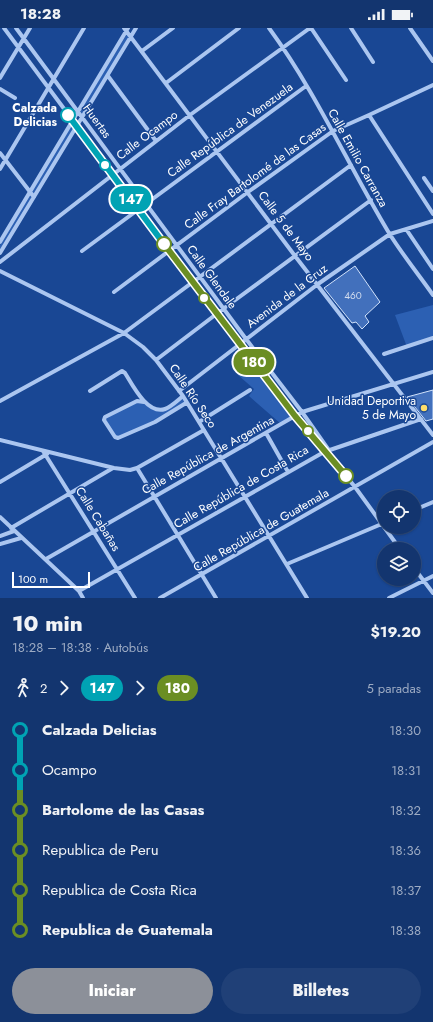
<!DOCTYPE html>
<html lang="es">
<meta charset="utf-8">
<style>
body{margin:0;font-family:Jost,sans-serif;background:#204077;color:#f1f3f6;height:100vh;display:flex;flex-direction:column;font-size:15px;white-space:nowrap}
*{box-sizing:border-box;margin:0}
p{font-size:13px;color:#9dabc3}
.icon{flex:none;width:22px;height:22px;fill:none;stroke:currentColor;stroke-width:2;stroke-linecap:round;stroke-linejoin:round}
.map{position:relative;height:570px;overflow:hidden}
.drawer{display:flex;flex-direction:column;background:#13356f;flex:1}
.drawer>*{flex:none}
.badge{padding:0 8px;border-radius:13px;font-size:14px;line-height:26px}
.controls{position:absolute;left:377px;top:462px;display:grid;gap:8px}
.controls a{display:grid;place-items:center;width:44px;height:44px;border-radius:50%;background:#13356f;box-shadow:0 1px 3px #0004,0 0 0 1px #325082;font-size:20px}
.scale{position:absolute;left:12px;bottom:10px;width:78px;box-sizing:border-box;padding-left:4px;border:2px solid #fff;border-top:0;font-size:11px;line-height:14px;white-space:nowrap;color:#fff;-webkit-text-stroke:3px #194794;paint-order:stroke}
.map>.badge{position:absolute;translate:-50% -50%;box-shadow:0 0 0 2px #fff}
.legs{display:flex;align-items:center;gap:6px;height:44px;padding:0 12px;font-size:13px}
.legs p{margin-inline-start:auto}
.headline{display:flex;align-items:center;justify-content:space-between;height:68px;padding:0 12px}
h1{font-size:22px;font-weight:800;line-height:30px}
.primary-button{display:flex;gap:8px;margin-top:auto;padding:8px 12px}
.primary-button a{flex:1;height:46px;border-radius:24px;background:#8c9099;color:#fff;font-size:16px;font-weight:800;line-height:46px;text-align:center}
.primary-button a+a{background:#204077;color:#f1f3f6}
ul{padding:0 12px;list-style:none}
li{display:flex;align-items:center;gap:14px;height:40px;font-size:15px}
li i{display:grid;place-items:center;width:6px;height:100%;margin:0 5px;background:currentColor}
li i::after{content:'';width:10px;height:10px;margin:-5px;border:3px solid;border-radius:50%;background:#13356f}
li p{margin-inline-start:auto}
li:first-child i{background:linear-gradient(#0000 50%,currentColor 0)}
li:last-child i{background:linear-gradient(currentColor 50%,#0000 0)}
.status{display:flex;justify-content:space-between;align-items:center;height:28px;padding:0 20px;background:#13356f;direction:ltr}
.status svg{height:11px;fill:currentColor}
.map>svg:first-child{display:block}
.green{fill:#2c60b3}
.building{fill:#4270bc;stroke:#d1e2fb}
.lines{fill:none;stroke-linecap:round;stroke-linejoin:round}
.street{stroke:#abc6f0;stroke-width:4}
.line-1-casing{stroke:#fff;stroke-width:9}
.line-2-casing{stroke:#fff;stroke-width:9}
.line-1{stroke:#00a3b4;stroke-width:6}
.line-2{stroke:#6b8e23;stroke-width:6}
.stop-1-dot{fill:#fff;stroke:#00a3b4;stroke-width:2}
.stop-2-dot{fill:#fff;stroke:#6b8e23;stroke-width:2}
.poi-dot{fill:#ffdd6a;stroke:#194794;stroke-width:1.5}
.labels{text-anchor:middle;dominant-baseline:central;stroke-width:3;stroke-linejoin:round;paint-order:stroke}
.number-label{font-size:10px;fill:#d0dbee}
.stop-label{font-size:12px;font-weight:bold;fill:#fff;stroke:#194794;text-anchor:end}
.street-label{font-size:12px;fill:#fff;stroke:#194794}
.poi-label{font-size:12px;fill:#fff;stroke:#194794;text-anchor:end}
</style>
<div class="status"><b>18:28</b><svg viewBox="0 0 49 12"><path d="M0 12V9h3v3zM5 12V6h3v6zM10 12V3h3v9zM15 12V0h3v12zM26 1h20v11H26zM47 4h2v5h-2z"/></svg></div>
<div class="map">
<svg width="433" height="570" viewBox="0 0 433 570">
<rect width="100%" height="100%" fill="#194794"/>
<!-- green -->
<path class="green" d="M127,6L129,9L83,88L80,82Z
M72,95L75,99L0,225V217Z
M433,277V310L407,319L395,287Z
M252,333L294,388L281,396L249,368L254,361L238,347Z
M184,370L186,374L155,394L118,410L113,407L105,389L137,373L144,374L160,382Z"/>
<!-- building -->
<path class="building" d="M355,238L380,274L365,288L369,294L362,301L356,294L352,295L324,260Z
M433,362V391L426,393L407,369Z"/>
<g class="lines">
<!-- street -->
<path class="street" d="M4,0L239,316C263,344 283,374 307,402C314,410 320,421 329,427L355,459L400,521
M16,0L246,311L302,384L328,421L329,427
M124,0L295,228L433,407
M269,0C316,64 348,137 389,205C402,226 419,247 433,267
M311,0L346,52
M351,0L373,34
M410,0L433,33
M142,23L173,0
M108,48L156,113
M0,50L30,0
M166,55L239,0
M0,61L15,70
M369,87L433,186
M0,125L34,169
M0,141L84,0
M424,150L433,163
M406,201L433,241
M0,214L128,0
M82,223L306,58
M0,225L136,0
M0,234L190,87L310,0
M0,243L124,305L143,319L156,332L183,368L307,570
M114,264L248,164L333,103L369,87L433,57
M384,326L433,310
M156,332L223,281L371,172
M90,363L122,343L125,345C132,356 147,387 165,381C171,379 178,372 183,368
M179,363L318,256L390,206L433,193
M0,373L124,305L351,137
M144,374L137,373L105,389L104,392L115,409L118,410L155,394L186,375
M199,394L250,362
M266,405L288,444
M0,412L114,440L130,442L137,440L204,402
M43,423L135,570
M137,440L216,570
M0,454L47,426
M414,482L433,474
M0,489L79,563L83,570
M11,500L113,440
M0,508L14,503
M0,516L21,510
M46,531L302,384L433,344
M287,536L384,495
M414,540L433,565
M79,563L324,424L421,391
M160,570L433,414
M389,570L433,548"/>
</g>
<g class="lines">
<!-- line-1 casing -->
<g class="line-1-casing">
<path id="line-1" d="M68,87L164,216"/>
</g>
<!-- line-2 casing -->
<g class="line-2-casing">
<path id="line-2" d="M164,216L295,388L346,448"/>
</g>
<!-- line-1 -->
<use href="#line-1" class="line-1"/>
<!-- line-2 -->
<use href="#line-2" class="line-2"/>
</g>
<!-- markers -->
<g class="stop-1-dot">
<circle cx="68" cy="87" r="7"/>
<circle cx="105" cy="137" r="5"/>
</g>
<g class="stop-2-dot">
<circle cx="164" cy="216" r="7"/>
<circle cx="204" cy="270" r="5"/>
<circle cx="308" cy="403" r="5"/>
<circle cx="346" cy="448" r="7"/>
</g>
<circle class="poi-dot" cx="424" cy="380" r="4"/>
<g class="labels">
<!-- number labels -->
<g class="number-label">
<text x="353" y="267">460</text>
</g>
<!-- stop labels -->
<g class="stop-label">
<text x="57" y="80">Calzada<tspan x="57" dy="14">Delicias</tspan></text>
</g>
<!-- street labels -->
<g class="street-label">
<text transform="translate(97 93) rotate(54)">Huertas</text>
<text transform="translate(230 102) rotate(-36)">Calle República de Venezuela</text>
<text transform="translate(147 107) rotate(-37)">Calle Ocampo</text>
<text transform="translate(358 130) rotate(61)">Calle Emilio Carranza</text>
<text transform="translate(255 148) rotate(-36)">Calle Fray Bartolomé de las Casas</text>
<text transform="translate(286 198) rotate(53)">Calle 5 de Mayo</text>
<text transform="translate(212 249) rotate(54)">Calle Glendale</text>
<text transform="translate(287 268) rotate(-37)">Avenida de la Cruz</text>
<text transform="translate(193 368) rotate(56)">Calle Río Seco</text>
<text transform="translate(208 427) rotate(-29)">Calle República de Argentina</text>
<text transform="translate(241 459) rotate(-30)">Calle República de Costa Rica</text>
<text transform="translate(98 491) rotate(58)">Calle Cabañas</text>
<text transform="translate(261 502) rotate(-30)">Calle República de Guatemala</text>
</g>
<!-- poi labels -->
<g class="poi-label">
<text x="416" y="373">Unidad Deportiva<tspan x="416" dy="14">5 de Mayo</tspan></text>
</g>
</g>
</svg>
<div class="controls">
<a><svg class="icon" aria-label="locate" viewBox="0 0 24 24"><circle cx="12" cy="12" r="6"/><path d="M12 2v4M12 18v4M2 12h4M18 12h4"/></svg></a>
<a><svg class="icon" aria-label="layers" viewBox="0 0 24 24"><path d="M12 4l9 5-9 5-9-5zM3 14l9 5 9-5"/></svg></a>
</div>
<div class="scale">100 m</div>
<b class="badge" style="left:131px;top:171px;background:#00a3b4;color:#fff">147</b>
<b class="badge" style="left:254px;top:334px;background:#6b8e23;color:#fff">180</b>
</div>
<section class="drawer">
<div class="headline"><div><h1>10 min</h1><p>18:28 – 18:38 · Autobús</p></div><b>$19.20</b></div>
<div class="legs"><svg class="icon" aria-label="walk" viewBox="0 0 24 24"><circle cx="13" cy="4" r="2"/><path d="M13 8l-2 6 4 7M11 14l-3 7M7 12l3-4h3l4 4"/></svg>2<svg class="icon" aria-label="forward" viewBox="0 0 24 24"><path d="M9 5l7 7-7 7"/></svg><b class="badge" style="background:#00a3b4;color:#fff">147</b><svg class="icon" aria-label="forward" viewBox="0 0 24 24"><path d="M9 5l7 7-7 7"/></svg><b class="badge" style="background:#6b8e23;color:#fff">180</b><p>5 paradas</p></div>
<ul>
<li><i style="color:#00a3b4"></i><b>Calzada Delicias</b><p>18:30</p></li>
<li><i style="color:#00a3b4"></i><span>Ocampo</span><p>18:31</p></li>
<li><i style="color:#6b8e23"></i><b>Bartolome de las Casas</b><p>18:32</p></li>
<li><i style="color:#6b8e23"></i><span>Republica de Peru</span><p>18:36</p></li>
<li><i style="color:#6b8e23"></i><span>Republica de Costa Rica</span><p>18:37</p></li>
<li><i style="color:#6b8e23"></i><b>Republica de Guatemala</b><p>18:38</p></li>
</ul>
<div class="primary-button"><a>Iniciar</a><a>Billetes</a></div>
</section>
